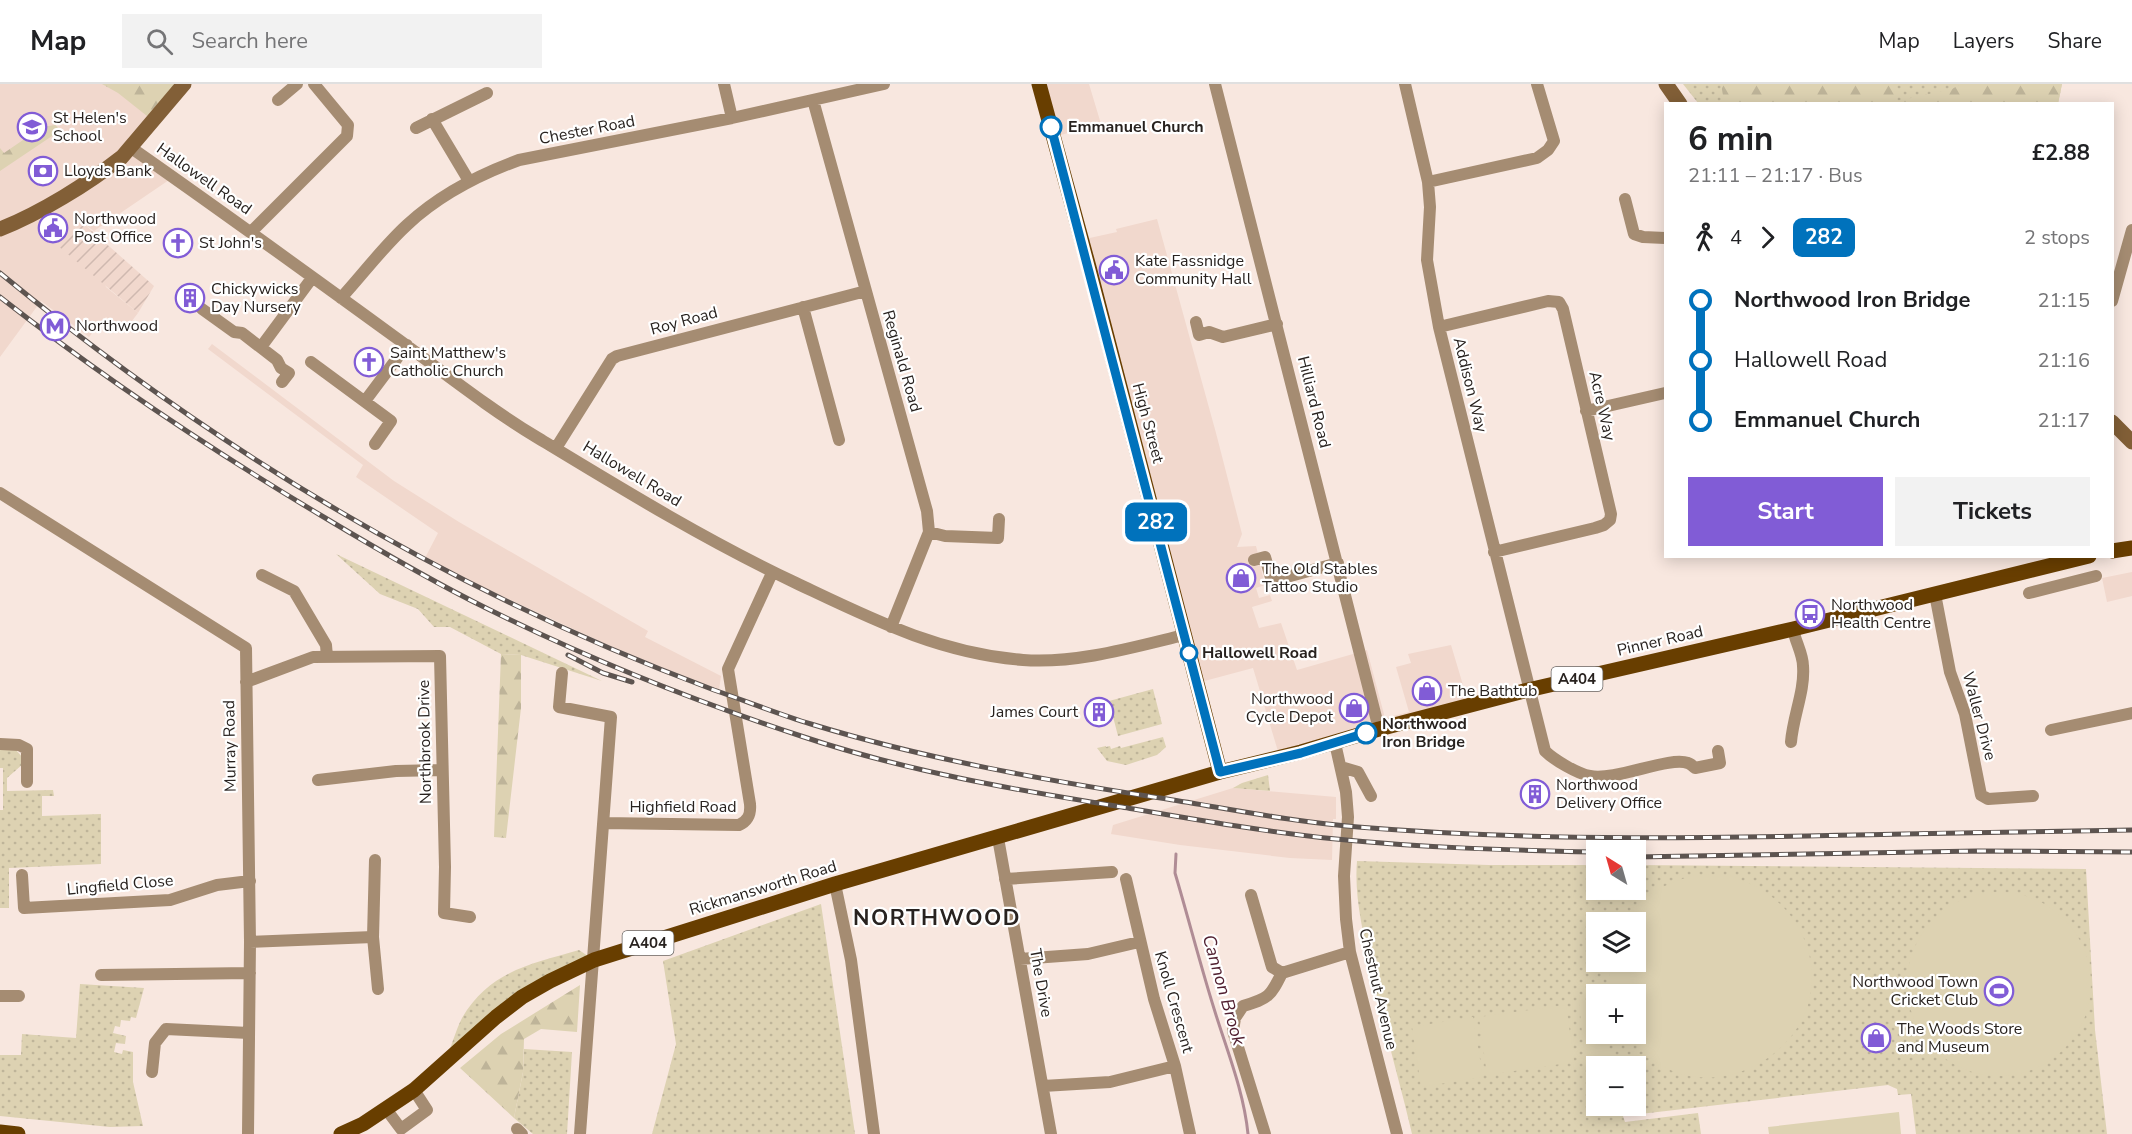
<!DOCTYPE html>
<meta charset="utf-8">
<style>
body{margin:0;font-family:"Nunito Sans",sans-serif;background:#f2f2f2;color:#202124;height:100vh;display:flex;flex-direction:column;font-size:22px;white-space:nowrap}
*{box-sizing:border-box;margin:0}
p{font-size:20px;color:#757577}
.icon{flex:none;width:33px;height:33px;fill:none;stroke:currentColor;stroke-width:2;stroke-linecap:round;stroke-linejoin:round}
.map{position:relative;flex:1;overflow:hidden}
.sheet{position:absolute;left:1664px;top:18px;width:450px;height:456px;display:flex;flex-direction:column;background:#fff;border-radius:0px;box-shadow:0 3px 15px #0003}
.sheet>*{flex:none}
.badge{padding:0 12px;border-radius:9px;font-size:21px;line-height:39px}
.needle{width:39px;rotate:323deg}
.buttons{position:absolute;left:1586px;top:756px;display:grid;gap:12px}
.buttons a{display:grid;place-items:center;width:60px;height:60px;border-radius:0px;background:#fff;box-shadow:0 3px 15px #0003;font-size:30px}
.map>.badge{position:absolute;translate:-50% -50%;box-shadow:0 0 0 3px #fff}
.legs{display:flex;align-items:center;gap:9px;height:66px;padding:0 24px;font-size:20px}
.legs p{margin-inline-start:auto}
.headline{display:flex;align-items:center;justify-content:space-between;height:102px;padding:0 24px}
h1{font-size:33px;font-weight:700;line-height:45px}
.action{display:flex;gap:12px;margin-top:auto;padding:12px 24px}
.action a{flex:1;height:69px;border-radius:0px;background:#815cd6;color:#fff;font-size:24px;font-weight:700;line-height:69px;text-align:center}
.action a+a{background:#f2f2f2;color:#202124}
ul{padding:0 24px;list-style:none}
li{display:flex;align-items:center;gap:21px;height:60px;font-size:22px}
li i{display:grid;place-items:center;width:9px;height:100%;margin:0 8px;background:currentColor}
li i::after{content:'';width:15px;height:15px;margin:-8px;border:4px solid;border-radius:50%;background:#fff}
li p{margin-inline-start:auto}
li:first-child i{background:linear-gradient(#0000 50%,currentColor 0)}
li:last-child i{background:linear-gradient(currentColor 50%,#0000 0)}
header{display:flex;align-items:center;gap:36px;box-sizing:border-box;height:84px;padding:0 30px;background:#fff;border-bottom:2px solid #e0e0e0}
header strong{font-size:28px}
nav{display:flex;gap:33px;margin-inline-start:auto;font-size:21px}
.search{width:420px;height:54px;background:#f2f2f2;display:flex;align-items:center;gap:15px;box-sizing:border-box;padding:0 21px;border-radius:0px;color:#757577;font-size:22px}
.map>svg:first-child{display:block}
.built{fill:#f1d8cd}
.industrial{fill:url(#industrial-furrows)}
.green{fill:url(#green-dots);fill-rule:evenodd}
.forest{fill:url(#forest-firs)}
.pitch{fill:#ddd2b2}
.lines{fill:none;stroke-linecap:round;stroke-linejoin:round}
.stream{stroke:#b08c95;stroke-width:3}
.street{stroke:#a58c72;stroke-width:12}
.secondary{stroke:#825f37;stroke-width:15}
.primary{stroke:#683e00;stroke-width:15}
.rail-casing{stroke:#5d5450;stroke-width:5}
.rail{stroke:#fff;stroke-width:3;stroke-dasharray:9;stroke-linecap:butt}
.line-1-casing{stroke:#fff;stroke-width:14}
.line-1{stroke:#0072bc;stroke-width:9}
.stop-1-dot{fill:#fff;stroke:#0072bc;stroke-width:3}
.labels{text-anchor:middle;dominant-baseline:central;stroke-width:4.5;stroke-linejoin:round;paint-order:stroke}
.shield{fill:#fff;stroke:#686462;stroke-width:1.5}
.shield-label{font-size:15px;font-weight:bold;fill:#28221f}
.poi-label{font-size:16px;fill:#28221f;stroke:#fff;text-anchor:start}
.stop-label{font-size:16px;font-weight:bold;fill:#28221f;stroke:#fff;text-anchor:start}
.street-label{font-size:16px;fill:#28221f;stroke:#fff}
.water-label{font-size:18px;font-style:italic;fill:#512031;stroke:#fff}
.district-label{font-size:22px;font-weight:bold;letter-spacing:1.5px;fill:#28221f;stroke:#fff}
</style>
<header>
<strong>Map</strong>
<div class="search"><svg class="icon" aria-label="search" viewBox="0 0 24 24"><circle cx="10" cy="10" r="6"/><path d="M15 15l6 6"/></svg>Search here</div>
<nav><a>Map</a><a>Layers</a><a>Share</a></nav>
</header>
<div class="map">
<svg width="2132" height="1050" viewBox="0 0 2132 1050">
<defs>
<pattern id="industrial-furrows" width="10" height="10" patternUnits="userSpaceOnUse" patternTransform="scale(1.5)"><rect width="10" height="10" fill="#f1d8cd"/><path d="M-1 1l2-2M0 10L10 0M9 11l2-2" fill="none" stroke="#cfb9b0"/></pattern>
<pattern id="green-dots" width="8" height="8" patternUnits="userSpaceOnUse" patternTransform="scale(1.5)"><rect width="8" height="8" fill="#ddd2b2"/><path d="M2 2h.1M6 6h.1" fill="none" stroke="#beb499" stroke-width="1.8" stroke-linecap="round"/></pattern>
<pattern id="forest-firs" width="22" height="20" patternUnits="userSpaceOnUse" patternTransform="scale(1.5)"><rect width="22" height="20" fill="#ddd2b2"/><path d="M5 1l3.5 6h-7zM16 11l3.5 6h-7z" fill="#beb499"/></pattern>
</defs>
<rect width="100%" height="100%" fill="#f8e7df"/>
<!-- built -->
<path class="built" d="M0,0H175L128,54L130,63L169,96L94,147L84,140L106,203L138,229L125,246L106,233L89,253L41,217L0,273Z
M1042,0H1089L1101,40L1057,52Z
M1157,135L1216,349L1242,450L1237,463L1256,462L1258,470L1249,472L1251,482L1260,481L1265,501L1256,504L1259,514L1270,511L1272,517L1252,523L1259,544L1281,539L1297,586L1367,566L1385,634L1409,628L1396,583L1411,579L1408,570L1451,561L1469,621L1280,674L1253,584L1197,599L1085,155L1117,148L1116,145Z
M212,260L394,397L459,438L648,547L645,553L721,592L719,606L638,575L424,476L438,449L356,393L363,381L208,265Z
M2132,488V512L2107,518L2102,494Z
M1233,704L1336,713V735H1333L1332,776L1290,774L1180,761L1111,750L1113,741Z"/>
<!-- industrial -->
<path class="industrial" d="M84,140L154,202L138,229L57,161Z"/>
<!-- green -->
<path class="green" d="M1683,0H2062L2058,20L1698,19Z
M336,470L602,597L521,571L501,570L450,543H434L418,525L380,510Z
M1153,605L1162,640L1118,652L1109,617Z
M1163,653L1166,663L1157,671L1126,681L1107,677L1097,664L1106,662V663L1110,662L1111,665L1120,662L1121,664Z
M0,666H16L23,674V680L7,694V707L53,706L54,712H42V732L101,730V780L9,784V824H0V726H3V684H0Z
M1268,691L1270,707L1233,704L1242,699Z
M1357,777L1489,781H1596V806H1635V781L2086,785L2095,946L2107,1050H1916L1911,1010L1898,1011L1897,1005L1888,1001L1623,1032L1625,1038L1698,1029L1701,1050H1412C1399,994 1382,938 1370,881C1363,847 1354,812 1357,777ZM1596,838H1635V878H1596ZM1596,910H1635V950H1596ZM1596,982H1635V1022H1596Z
M821,820L855,1050H652L676,960L663,877Z
M579,866L594,876L550,897L445,978C451,964 455,948 462,934C489,887 531,880 579,866Z
M80,900L144,904L136,934L131,933L130,937L121,936L120,943L115,942L113,949L126,952L125,960L116,959L114,968L122,970L123,966L133,968V998L143,1042L110,1043L0,1032V971H21L22,950L76,954Z
M524,965L572,968L567,1050H533L514,1034L523,988Z"/>
<!-- forest -->
<path class="forest" d="M102,0H175L147,32L118,9Z
M1721,0H1893L1897,17L1952,5L1961,0H2062L2058,19L1723,20L1724,17Z
M55,41L61,46L0,87V64L4,69L42,43Z
M501,570L521,571V624L506,754L494,753Z
M580,901L577,948L541,945L524,955L523,988L514,1034L460,984L501,950Z"/>
<!-- pitch -->
<path class="pitch" d="M1694,791C1704,791 1716,790 1726,791C1732,792 1738,795 1743,797C1791,814 1822,866 1809,917C1795,972 1729,1008 1675,988C1654,980 1640,966 1626,950H1635V910H1610L1609,878H1635V838H1624C1644,809 1661,802 1694,791Z
M1907 900a92 92 0 1 1 184 0a92 92 0 1 1-184 0Z
M1596,917V950H1607L1610,975L1585,977L1579,919Z
M1566,921L1574,978L1487,991L1479,933Z
M1473,933L1483,993L1421,1003L1412,943Z
M1899,1028L1901,1050H1769L1768,1043Z"/>
<g class="lines">
<!-- stream -->
<path class="stream" d="M1176,770L1175,789C1189,836 1201,884 1216,931C1228,969 1244,1009 1248,1050"/>
<!-- street -->
<path class="street" d="M724,0L732,34
M1215,0L1379,645
M1405,0L1428,98L1430,123L1427,176L1439,243L1545,667C1554,676 1578,690 1590,692C1616,697 1669,672 1688,679C1691,680 1693,682 1695,684L1720,679L1718,667
M278,16L297,0
M813,16L927,427L929,448L891,543
M432,35L469,97
M416,44L487,9
M130,63C219,125 307,189 395,253C442,287 488,324 538,354C622,405 707,457 796,499C872,535 938,569 1023,576C1076,580 1134,563 1184,551
M1428,98L1537,74L1548,66L1554,57L1537,0
M1625,115L1634,150L1643,153L1665,154
M251,148L347,52L348,41L314,0
M341,214C363,190 383,163 407,141C439,111 478,91 519,76L732,34L884,0
M2112,217L2132,146
M803,223L839,356
M202,225L234,248L242,249L277,276L281,284L289,289L282,298
M1196,238L1199,251L1209,248L1223,253L1277,240
M1439,243L1548,217L1559,218L1563,225L1611,430L1610,436L1604,441L1595,444L1494,468
M261,263L312,194
M311,278L391,337L375,360
M365,317L407,261
M1586,327L1665,309
M556,364L612,275L617,272L866,207
M0,409L246,564L250,858L248,1050
M929,448L945,452L998,454L999,435
M1254,476L1265,473L1272,497L1338,479
M262,491L294,507L326,561L327,573
M2029,509L2096,492
M1935,510L1950,588L1965,630L1981,711L1988,715L2033,712
M562,589L559,623L611,633L580,1050
M246,598L313,573L440,572L445,783L444,829L470,833
M2051,646L2132,629
M1791,658C1793,632 1805,607 1803,582C1803,570 1795,557 1793,545
M1335,659L1346,708L1348,733L1344,792L1346,835L1350,868L1397,1050
M0,660L19,661L27,665V698
M1341,683L1358,688L1371,712
M318,696L396,687L442,686
M603,739L739,741C748,737 751,731 750,720L728,585L772,489
M998,754L1051,1050
M375,776L373,853L378,905
M22,791L24,824L170,816L217,801L250,797
M1005,795L1112,788
M1126,795L1154,915L1175,982L1190,1050
M835,800L851,876L874,1050
M1251,811L1272,883L1282,889
M250,858L373,853
M1020,875L1088,870L1139,858
M101,891L250,889
M0,912H19
M152,988L155,959L166,945L249,949
M1043,1002L1110,998L1175,982
M386,1025L401,1045L427,1026L414,1006
M517,1045L522,1050
M1265,1050L1233,947L1235,934L1243,922C1269,914 1270,913 1282,889L1350,868"/>
<!-- secondary -->
<path class="secondary" d="M1666,0L1680,20
M0,145C39,130 89,99 122,73L184,0
M2112,338L2132,358"/>
<!-- primary -->
<path class="primary" d="M1039,0L1089,183L1220,688
M2112,467L2132,464
M0,1048L18,1050
M341,1050L363,1040L414,1006L496,933L522,913L550,897L594,876L835,800L1220,688L1301,668L1379,645L1528,606L1793,545L2089,472"/>
<!-- rail casing -->
<g class="rail-casing">
<path id="rail" d="M0,189C214,365 453,509 714,606C746,617 778,630 811,640C925,675 1049,697 1167,715C1230,725 1294,738 1358,743C1540,758 1722,754 1904,750C1980,748 2056,748 2132,746
M0,213C102,293 210,365 322,432C377,465 431,497 488,525C589,575 694,617 801,652C905,687 1015,706 1122,723C1192,735 1266,748 1336,755C1423,764 1509,766 1596,768
M568,571L603,589L632,598
M1635,773L1977,767L2132,768"/>
</g>
<!-- rail -->
<use href="#rail" class="rail"/>
</g>
<g class="lines">
<!-- line-1 casing -->
<g class="line-1-casing">
<path id="line-1" d="M1051,43L1220,688L1301,669L1366,649"/>
</g>
<!-- line-1 -->
<use href="#line-1" class="line-1"/>
</g>
<!-- icons -->
<defs>
<g id="school-ring" transform="scale(1.5)"><circle r="9.5" fill="#fff" stroke="#815cd6" stroke-width="1.5"/><path d="M0-5L7-2L0 1L-7-2ZM-4 1L0 2.5L4 1V4Q0 6-4 4Z" fill="#815cd6"/></g>
<g id="bank-ring" transform="scale(1.5)"><circle r="9.5" fill="#fff" stroke="#815cd6" stroke-width="1.5"/><path d="M-6-4H6V4H-6ZM0-2.3a2.3 2.3 0 1 0 0 4.6a2.3 2.3 0 1 0 0-4.6Z" fill="#815cd6"/></g>
<g id="civic-ring" transform="scale(1.5)"><circle r="9.5" fill="#fff" stroke="#815cd6" stroke-width="1.5"/><path d="M-.6-6.5H3V-4.5H.6V-3L4-1V1h2V6H-6V1h2V-1L-.6-3ZM-1.2 2.5V6h2.4V2.5Z" fill="#815cd6"/></g>
<g id="church-ring" transform="scale(1.5)"><circle r="9.5" fill="#fff" stroke="#815cd6" stroke-width="1.5"/><path d="M-1.2-6h2.4v3.5h3.3v2.4h-3.3V6h-2.4V-.1h-3.3v-2.4h3.3Z" fill="#815cd6"/></g>
<g id="building-ring" transform="scale(1.5)"><circle r="9.5" fill="#fff" stroke="#815cd6" stroke-width="1.5"/><path d="M-4-6H4V6H1V3H-1V6H-4ZM-2.5-4.3h1.7v1.8h-1.7ZM.8-4.3h1.7v1.8H.8ZM-2.5-1h1.7V.8h-1.7ZM.8-1h1.7V.8H.8Z" fill="#815cd6"/></g>
<g id="metro-ring" transform="scale(1.5)"><circle r="9.5" fill="#fff" stroke="#815cd6" stroke-width="1.5"/><path d="M-5.5 5V-5H-3L0 0L3-5H5.5V5H3V-.5L0 4L-3-.5V5Z" fill="#815cd6"/></g>
<g id="shop-ring" transform="scale(1.5)"><circle r="9.5" fill="#fff" stroke="#815cd6" stroke-width="1.5"/><path d="M-5-2.5h2.3a2.7 3.5 0 0 1 5.4 0H5L5.5 6h-11ZM-1.5-2.5h3a1.5 2.3 0 0 0-3 0Z" fill="#815cd6"/></g>
<g id="bus-ring" transform="scale(1.5)"><circle r="9.5" fill="#fff" stroke="#815cd6" stroke-width="1.5"/><path d="M-5-6H5V4H4V6H2V4H-2V6H-4V4H-5ZM-3.5-4V0h7V-4ZM-3.5 1.2v1.5H-2V1.2ZM2 1.2v1.5H3.5V1.2Z" fill="#815cd6"/></g>
<g id="stadium-ring" transform="scale(1.5)"><circle r="9.5" fill="#fff" stroke="#815cd6" stroke-width="1.5"/><path d="M0-5a6.5 5 0 1 0 0 10a6.5 5 0 1 0 0-10ZM-3.5-1.8h7v3.6h-7Z" fill="#815cd6"/></g>
</defs>
<g fill-rule="evenodd">
<use href="#school-ring" x="32" y="43"/>
<use href="#bank-ring" x="43" y="87"/>
<use href="#civic-ring" x="53" y="144"/>
<use href="#church-ring" x="178" y="159"/>
<use href="#civic-ring" x="1114" y="186"/>
<use href="#building-ring" x="190" y="214"/>
<use href="#metro-ring" x="55" y="242"/>
<use href="#church-ring" x="369" y="278"/>
<use href="#shop-ring" x="1241" y="494"/>
<use href="#bus-ring" x="1810" y="530"/>
<use href="#shop-ring" x="1427" y="607"/>
<use href="#shop-ring" x="1354" y="624"/>
<use href="#building-ring" x="1099" y="628"/>
<use href="#building-ring" x="1535" y="710"/>
<use href="#stadium-ring" x="1999" y="907"/>
<use href="#shop-ring" x="1876" y="954"/>
</g>
<!-- markers -->
<g class="stop-1-dot">
<circle cx="1051" cy="43" r="10"/>
<circle cx="1189" cy="569" r="8"/>
<circle cx="1366" cy="649" r="10"/>
</g>
<g class="labels">
<!-- shield labels -->
<g class="shield">
<rect x="1551.5" y="583" width="51" height="24" rx="4.5"/>
<rect x="622.5" y="847" width="51" height="24" rx="4.5"/>
</g>
<g class="shield-label">
<text x="1577" y="595">A404</text>
<text x="648" y="859">A404</text>
</g>
<!-- poi labels -->
<g class="poi-label">
<text x="53" y="34">St Helen's<tspan x="53" dy="18">School</tspan></text>
<text x="64" y="87">Lloyds Bank</text>
<text x="74" y="135">Northwood<tspan x="74" dy="18">Post Office</tspan></text>
<text x="199" y="159">St John's</text>
<text x="1135" y="177">Kate Fassnidge<tspan x="1135" dy="18">Community Hall</tspan></text>
<text x="211" y="205">Chickywicks<tspan x="211" dy="18">Day Nursery</tspan></text>
<text x="76" y="242">Northwood</text>
<text x="390" y="269">Saint Matthew's<tspan x="390" dy="18">Catholic Church</tspan></text>
<text x="1262" y="485">The Old Stables<tspan x="1262" dy="18">Tattoo Studio</tspan></text>
<text x="1831" y="521">Northwood<tspan x="1831" dy="18">Health Centre</tspan></text>
<text x="1448" y="607">The Bathtub</text>
<text x="1333" y="615" text-anchor="end">Northwood<tspan x="1333" dy="18">Cycle Depot</tspan></text>
<text x="1078" y="628" text-anchor="end">James Court</text>
<text x="1556" y="701">Northwood<tspan x="1556" dy="18">Delivery Office</tspan></text>
<text x="1978" y="898" text-anchor="end">Northwood Town<tspan x="1978" dy="18">Cricket Club</tspan></text>
<text x="1897" y="945">The Woods Store<tspan x="1897" dy="18">and Museum</tspan></text>
</g>
<!-- stop labels -->
<g class="stop-label">
<text x="1068" y="43">Emmanuel Church</text>
<text x="1202" y="569">Hallowell Road</text>
<text x="1382" y="640">Northwood<tspan x="1382" dy="18">Iron Bridge</tspan></text>
</g>
<!-- street labels -->
<g class="street-label">
<text transform="translate(587 46) rotate(-11)">Chester Road</text>
<text transform="translate(204 95) rotate(35)">Hallowell Road</text>
<text transform="translate(684 237) rotate(-15)">Roy Road</text>
<text transform="translate(902 277) rotate(74)">Reginald Road</text>
<text transform="translate(1470 301) rotate(76)">Addison Way</text>
<text transform="translate(1314 318) rotate(76)">Hilliard Road</text>
<text transform="translate(1602 322) rotate(77)">Acre Way</text>
<text transform="translate(1148 339) rotate(75)">High Street</text>
<text transform="translate(632 390) rotate(31)">Hallowell Road</text>
<text transform="translate(1660 557) rotate(-13)">Pinner Road</text>
<text transform="translate(1979 632) rotate(75)">Waller Drive</text>
<text transform="translate(425 658) rotate(-91)">Northbrook Drive</text>
<text transform="translate(230 662) rotate(-91)">Murray Road</text>
<text x="683" y="723">Highfield Road</text>
<text transform="translate(120 801) rotate(-5)">Lingfield Close</text>
<text transform="translate(763 804) rotate(-17)">Rickmansworth Road</text>
<text transform="translate(1041 899) rotate(80)">The Drive</text>
<text transform="translate(1378 905) rotate(77)">Chestnut Avenue</text>
<text transform="translate(1174 918) rotate(74)">Knoll Crescent</text>
</g>
<!-- water labels -->
<g class="water-label">
<text transform="translate(1224 906) rotate(74)">Cannon Brook</text>
</g>
<!-- district labels -->
<g class="district-label">
<text x="937" y="834">NORTHWOOD</text>
</g>
</g>
</svg>
<div class="buttons">
<a><svg class="needle" viewBox="-14 -14 28 28"><path d="M0-13l5 13h-10z" fill="#e53935"/><path d="M0 13l5-13h-10z" fill="#757577"/></svg></a>
<a><svg class="icon" aria-label="layers" viewBox="0 0 24 24"><path d="M12 4l9 5-9 5-9-5zM3 14l9 5 9-5"/></svg></a>
<a>+</a>
<a>−</a>
</div>
<b class="badge" style="left:1156px;top:438px;background:#0072bc;color:#fff">282</b>
<section class="sheet">
<div class="headline"><div><h1>6 min</h1><p>21:11 – 21:17 · Bus</p></div><b>£2.88</b></div>
<div class="legs"><svg class="icon" aria-label="walk" viewBox="0 0 24 24"><circle cx="13" cy="4" r="2"/><path d="M13 8l-2 6 4 7M11 14l-3 7M7 12l3-4h3l4 4"/></svg>4<svg class="icon" aria-label="forward" viewBox="0 0 24 24"><path d="M9 5l7 7-7 7"/></svg><b class="badge" style="background:#0072bc;color:#fff">282</b><p>2 stops</p></div>
<ul>
<li><i style="color:#0072bc"></i><b>Northwood Iron Bridge</b><p>21:15</p></li>
<li><i style="color:#0072bc"></i><span>Hallowell Road</span><p>21:16</p></li>
<li><i style="color:#0072bc"></i><b>Emmanuel Church</b><p>21:17</p></li>
</ul>
<div class="action"><a>Start</a><a>Tickets</a></div>
</section>
</div>
